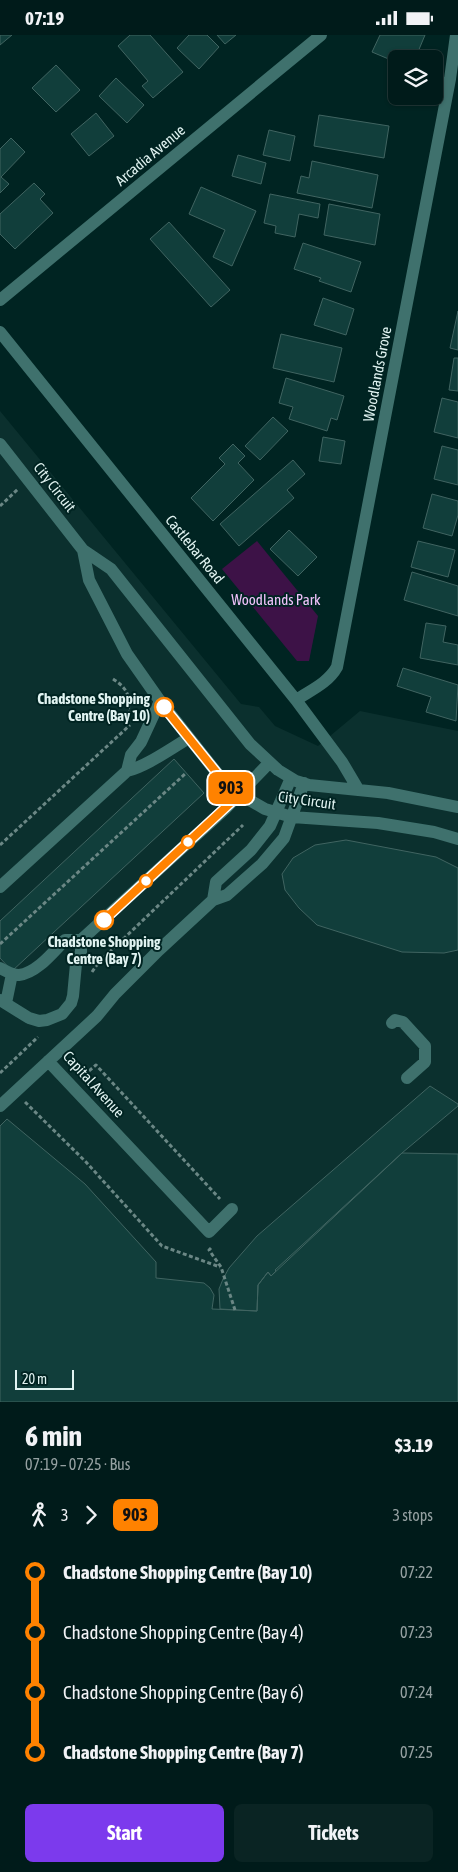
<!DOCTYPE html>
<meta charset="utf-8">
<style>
body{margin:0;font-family:"Asap Condensed",sans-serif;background:#0a2423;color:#f1f3f6;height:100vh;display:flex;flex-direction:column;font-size:19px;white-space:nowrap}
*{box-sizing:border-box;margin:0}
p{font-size:16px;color:#95a1a2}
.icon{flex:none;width:28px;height:28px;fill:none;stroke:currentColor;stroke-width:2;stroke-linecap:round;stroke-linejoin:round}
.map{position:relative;height:1367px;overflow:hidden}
.side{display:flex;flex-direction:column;background:#001b1a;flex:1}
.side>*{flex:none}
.badge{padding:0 10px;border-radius:8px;font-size:18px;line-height:32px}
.fabs{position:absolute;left:388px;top:15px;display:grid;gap:10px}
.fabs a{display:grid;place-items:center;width:55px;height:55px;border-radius:8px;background:#001b1a;box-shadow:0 1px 4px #0004,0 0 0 1px #223939;font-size:25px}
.scale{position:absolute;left:15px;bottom:12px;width:59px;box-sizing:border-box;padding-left:5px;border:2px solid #e0f3f1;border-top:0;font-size:14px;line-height:18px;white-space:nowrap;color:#e0f3f1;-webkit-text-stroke:4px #002422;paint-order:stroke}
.map>.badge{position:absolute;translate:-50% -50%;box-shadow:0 0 0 2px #fff}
.legs{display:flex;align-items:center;gap:8px;height:55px;padding:0 25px;font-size:16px}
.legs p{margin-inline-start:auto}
.head{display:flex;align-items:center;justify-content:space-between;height:85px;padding:0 25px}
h1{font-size:28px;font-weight:700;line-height:38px}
.primary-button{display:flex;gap:10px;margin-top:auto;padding:10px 25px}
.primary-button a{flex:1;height:58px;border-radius:8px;background:#7c3aed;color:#fff;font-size:20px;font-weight:700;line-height:58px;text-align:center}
.primary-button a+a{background:#0a2423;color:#f1f3f6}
ul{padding:0 25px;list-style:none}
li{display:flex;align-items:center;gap:18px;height:60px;font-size:19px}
li i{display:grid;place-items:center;width:8px;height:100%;margin:0 6px;background:currentColor}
li i::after{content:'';width:12px;height:12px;margin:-6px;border:4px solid;border-radius:50%;background:#001b1a}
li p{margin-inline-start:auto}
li:first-child i{background:linear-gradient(#0000 50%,currentColor 0)}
li:last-child i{background:linear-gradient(currentColor 50%,#0000 0)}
.status{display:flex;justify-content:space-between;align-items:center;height:35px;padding:0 25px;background:#001b1a;direction:ltr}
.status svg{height:14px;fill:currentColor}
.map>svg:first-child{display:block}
.built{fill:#0b302e}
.green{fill:#3d1247}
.building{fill:#113e3b;stroke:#406461}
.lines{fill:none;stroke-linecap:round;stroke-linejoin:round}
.path{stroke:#6b8785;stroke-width:3;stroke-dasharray:4 2.5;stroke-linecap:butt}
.minor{stroke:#3f716d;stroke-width:12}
.line-1-casing{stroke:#fff;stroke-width:11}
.line-1{stroke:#ff8200;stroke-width:8}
.stop-1-dot{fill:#fff;stroke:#ff8200;stroke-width:2.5}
.labels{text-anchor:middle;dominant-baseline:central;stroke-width:4;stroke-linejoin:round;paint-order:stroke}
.street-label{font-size:15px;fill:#e0f3f1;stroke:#002422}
.park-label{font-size:15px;fill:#f0c2fb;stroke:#002422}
.stop-label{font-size:15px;font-weight:bold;fill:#e0f3f1;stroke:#002422;text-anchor:end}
</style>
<div class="status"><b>07:19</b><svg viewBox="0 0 49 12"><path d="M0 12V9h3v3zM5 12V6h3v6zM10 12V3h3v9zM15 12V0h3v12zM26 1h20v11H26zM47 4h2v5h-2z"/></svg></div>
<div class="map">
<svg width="458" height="1367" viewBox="0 0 458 1367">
<rect width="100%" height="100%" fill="#002422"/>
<!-- built -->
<path class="built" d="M0,376L241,669L259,672L275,691L318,711L360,676L458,696V1367H0Z"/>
<!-- green -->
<path class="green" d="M257,506L318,581L309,626H297L222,534Z"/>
<!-- building -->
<path class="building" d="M0,0H12L0,10Z
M130,0H150L183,37L153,63L142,51L148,46L118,11Z
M189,0H207L219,12L199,34L177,13Z
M217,0H236L225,9Z
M380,0H425L415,24H396V35L388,32L391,25L372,17Z
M56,30L80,55L56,77L32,53Z
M116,43L144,70L127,88L99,61Z
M96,78L114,101L89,121L71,99Z
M319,80L389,91L384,123L314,111Z
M269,95L295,101L290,126L263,120Z
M11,103L25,117L1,142L9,149L0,158V114Z
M238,120L266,128L261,149L232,141Z
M312,126L378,140L372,173L297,158L301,141L309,143Z
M34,148L45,159L40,164L53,178L15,214L0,199V179Z
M201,152L256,176L232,231L213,222L225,195L189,179Z
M270,159L320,169L318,183L299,179L295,202L275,198L276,191L264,188Z
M329,169L380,179L375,210L324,200Z
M169,187L230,255L211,272L150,204Z
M303,208L361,227L351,257L319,246L321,243L294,234Z
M323,263L354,274L346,300L314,290Z
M458,276V315L450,313Z
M281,299L342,313L334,347L273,333Z
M454,323H458V356L449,355Z
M286,343L344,361L337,385L331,383L327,396L289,384L293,372L279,368Z
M442,363L458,367V403L434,397Z
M273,382L288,396L260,425L245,411Z
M323,402L345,406L341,429L319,426Z
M233,409L245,421L238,428L254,445L213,486L191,463L225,429L219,423Z
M442,411L458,415V450L434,444Z
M293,425L305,439L287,455L294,463L239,511L220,489Z
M432,459L458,466V480L452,501L423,493Z
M289,495L317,522L298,541L270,514Z
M418,506L455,515L448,542L411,532Z
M412,537L458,551V581L404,565Z
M426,588L446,591L443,607L458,610V630L420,623Z
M403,633L458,650L456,686L426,677L431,662L397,651Z
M174,724L204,758L12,936L0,923V886Z
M346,805L436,822L458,833V915L444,918L402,917L317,890L299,873L285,855L282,839L293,823L315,810Z
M430,1051L458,1069V1071L402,1118L271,1241L268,1237L258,1250L257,1276L220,1274L219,1254L223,1244L229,1233L257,1201Z
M7,1084L85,1149L156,1227V1243L204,1248L210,1253L214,1260L212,1274L257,1276L258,1250L268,1237L271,1241L276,1236L275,1235L402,1118L458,1119V1367H0V1091Z"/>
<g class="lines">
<!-- path -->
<path class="path" d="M0,471L18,454
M113,644C127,653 131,661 128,677L137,680
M0,810L130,690
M0,909L186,738
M92,937L99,927L243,790
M73,1024L84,1040L96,1030L220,1164
M0,1038L38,1002
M25,1067L86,1127L162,1211L220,1232
M211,1213L209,1215L221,1232L235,1275"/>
<!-- minor -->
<path class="minor" d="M0,265L321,0
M0,297L296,665L342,727L358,754
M0,409L83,515L111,534L250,709L278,735L296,746L309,750L388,758L458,772
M83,515L89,545L127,619L160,666L217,738L239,759L265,774L292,782L378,788L434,797L458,804
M296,665C311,655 328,648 337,632L450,44L456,0
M127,736L131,720L141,707L160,666
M0,852L127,736C147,731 170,714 189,703
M213,865L216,847L251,815L270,791L291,743
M0,933C6,936 12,940 19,940C37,938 53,917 65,905H81L225,774L269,728
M0,965L29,983L39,986L47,985L62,979L71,968L73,961L76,929L81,917V905
M6,968L12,939
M392,988L395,985L403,987L425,1011V1027L407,1043
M48,1026L209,1197L232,1174
M0,1071L97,981L115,959L159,915L213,865L227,860L262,829L284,803L304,748"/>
</g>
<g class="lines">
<!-- line-1 casing -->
<g class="line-1-casing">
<path id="line-1" d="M104,885L239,760L217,738L164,672"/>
</g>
<!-- line-1 -->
<use href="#line-1" class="line-1"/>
</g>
<!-- markers -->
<g class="stop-1-dot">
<circle cx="164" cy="672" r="9"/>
<circle cx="188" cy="807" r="6"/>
<circle cx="146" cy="846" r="6"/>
<circle cx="104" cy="885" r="9"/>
</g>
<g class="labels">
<!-- street labels -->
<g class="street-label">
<text transform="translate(150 120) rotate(-40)">Arcadia Avenue</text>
<text transform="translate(377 339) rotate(-79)">Woodlands Grove</text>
<text transform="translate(55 452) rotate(52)">City Circuit</text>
<text transform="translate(195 514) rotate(51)">Castlebar Road</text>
<text transform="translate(307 765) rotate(8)">City Circuit</text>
<text transform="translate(94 1049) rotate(48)">Capital Avenue</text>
</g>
<!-- park labels -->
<g class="park-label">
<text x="276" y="564">Woodlands Park</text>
</g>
<!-- stop labels -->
<g class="stop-label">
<text x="150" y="663">Chadstone Shopping<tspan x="150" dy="17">Centre (Bay 10)</tspan></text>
<text x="104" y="906" text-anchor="middle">Chadstone Shopping<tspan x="104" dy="17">Centre (Bay 7)</tspan></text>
</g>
</g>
</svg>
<div class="fabs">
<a><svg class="icon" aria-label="layers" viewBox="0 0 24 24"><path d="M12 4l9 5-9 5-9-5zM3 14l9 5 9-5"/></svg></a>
</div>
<div class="scale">20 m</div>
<b class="badge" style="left:231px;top:753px;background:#ff8200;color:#111">903</b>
</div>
<section class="side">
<div class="head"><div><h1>6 min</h1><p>07:19 – 07:25 · Bus</p></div><b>$3.19</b></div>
<div class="legs"><svg class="icon" aria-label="walk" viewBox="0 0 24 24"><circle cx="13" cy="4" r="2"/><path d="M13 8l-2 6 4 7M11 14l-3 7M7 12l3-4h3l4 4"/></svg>3<svg class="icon" aria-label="forward" viewBox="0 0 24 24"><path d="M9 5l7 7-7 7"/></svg><b class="badge" style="background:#ff8200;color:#111">903</b><p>3 stops</p></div>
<ul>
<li><i style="color:#ff8200"></i><b>Chadstone Shopping Centre (Bay 10)</b><p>07:22</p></li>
<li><i style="color:#ff8200"></i><span>Chadstone Shopping Centre (Bay 4)</span><p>07:23</p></li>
<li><i style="color:#ff8200"></i><span>Chadstone Shopping Centre (Bay 6)</span><p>07:24</p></li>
<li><i style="color:#ff8200"></i><b>Chadstone Shopping Centre (Bay 7)</b><p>07:25</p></li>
</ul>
<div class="primary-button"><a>Start</a><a>Tickets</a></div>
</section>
